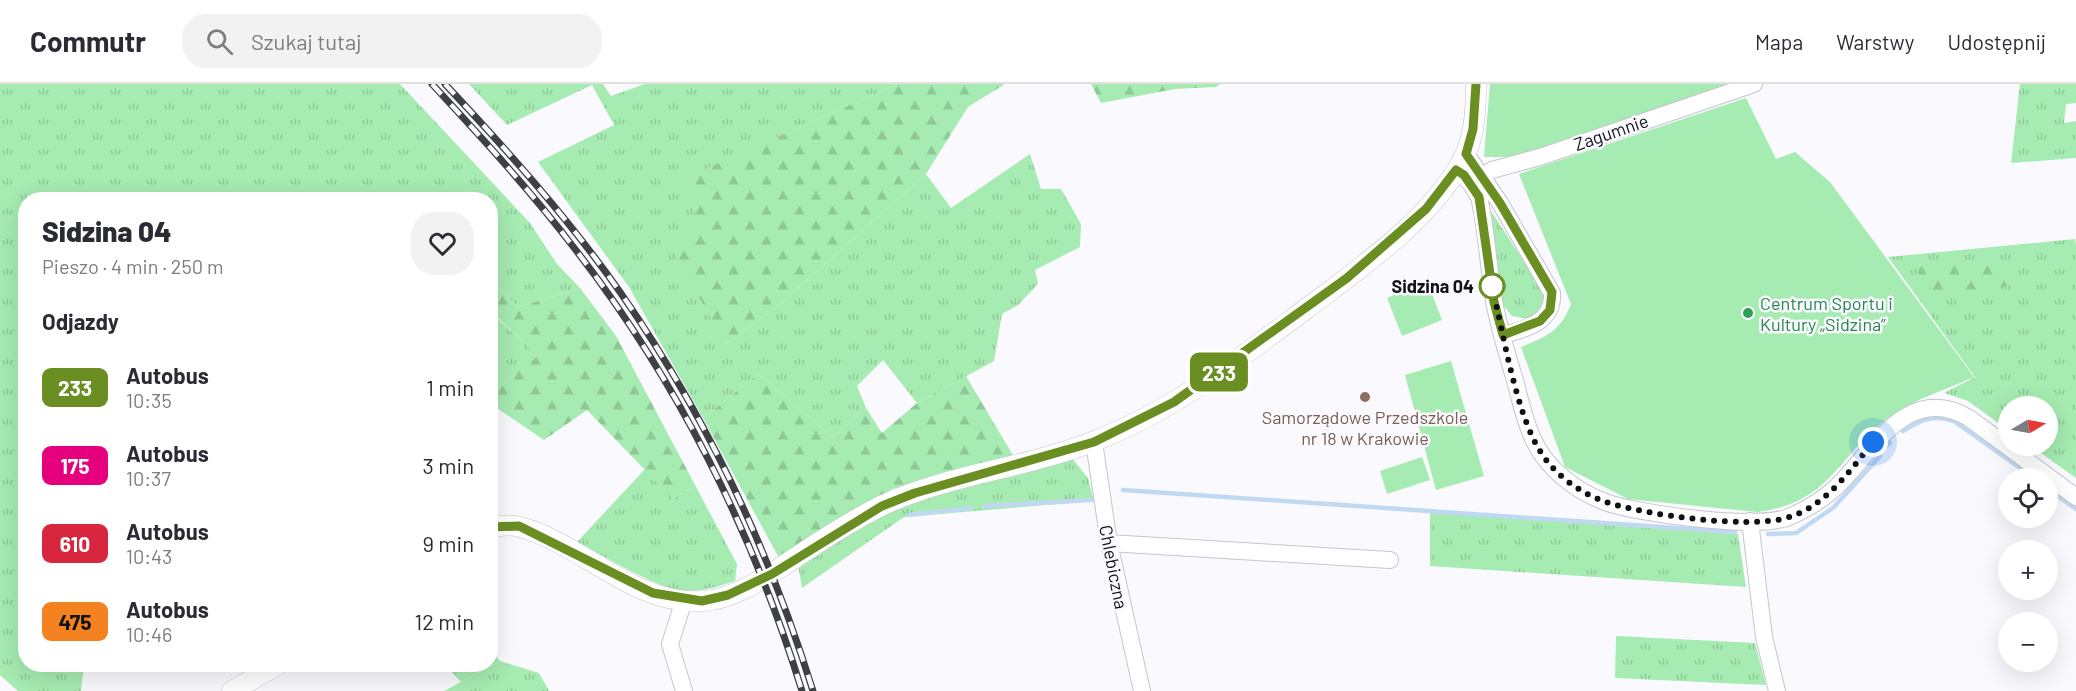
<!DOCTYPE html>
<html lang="pl">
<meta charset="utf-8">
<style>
body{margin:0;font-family:Barlow,sans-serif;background:#f2f2f3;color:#2b2b33;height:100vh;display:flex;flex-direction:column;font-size:22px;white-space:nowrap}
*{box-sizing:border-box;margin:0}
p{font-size:20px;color:#7c7c81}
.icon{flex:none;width:33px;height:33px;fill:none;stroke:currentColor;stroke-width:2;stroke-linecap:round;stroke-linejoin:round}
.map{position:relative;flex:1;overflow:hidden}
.sheet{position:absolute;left:18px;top:108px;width:480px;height:480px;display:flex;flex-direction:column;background:#fff;border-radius:24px;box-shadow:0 6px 24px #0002}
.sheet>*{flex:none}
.badge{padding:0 12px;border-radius:9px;font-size:21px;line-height:39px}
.needle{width:39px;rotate:80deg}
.controls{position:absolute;left:1998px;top:312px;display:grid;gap:12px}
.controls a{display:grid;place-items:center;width:60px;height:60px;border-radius:50%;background:#fff;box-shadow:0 6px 24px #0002;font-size:30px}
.you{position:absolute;width:30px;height:30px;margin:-15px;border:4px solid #fff;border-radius:50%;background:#1a73e8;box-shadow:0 0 0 9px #1a73e833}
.map>.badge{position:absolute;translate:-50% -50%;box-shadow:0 0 0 3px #fff}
h2{padding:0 24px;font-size:22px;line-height:54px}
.round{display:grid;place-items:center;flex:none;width:63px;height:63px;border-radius:24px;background:#f2f2f3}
.head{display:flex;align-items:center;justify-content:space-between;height:102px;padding:0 24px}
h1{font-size:28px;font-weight:800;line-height:45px}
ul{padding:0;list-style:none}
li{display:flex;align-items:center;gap:18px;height:78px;padding:0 24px}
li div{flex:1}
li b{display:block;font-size:22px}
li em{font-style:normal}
li .badge{min-width:66px;font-weight:700;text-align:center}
header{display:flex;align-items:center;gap:36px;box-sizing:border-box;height:84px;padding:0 30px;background:#fff;border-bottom:2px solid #e1e1e2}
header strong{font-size:28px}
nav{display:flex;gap:33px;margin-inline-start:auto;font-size:21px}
.search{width:420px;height:54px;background:#f2f2f3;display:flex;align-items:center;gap:15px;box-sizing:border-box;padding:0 21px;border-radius:24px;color:#7c7c81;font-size:22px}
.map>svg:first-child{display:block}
.grass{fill:url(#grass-tufts)}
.forest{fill:url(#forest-firs)}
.park{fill:#a6ebb1}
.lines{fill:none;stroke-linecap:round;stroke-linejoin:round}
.stream{stroke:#c1d8f3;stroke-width:4.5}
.minor-casing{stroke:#c4c5cf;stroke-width:18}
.tertiary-casing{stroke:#c4c5cf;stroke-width:21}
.minor{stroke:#fff;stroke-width:16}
.tertiary{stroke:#fff;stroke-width:20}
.rail-casing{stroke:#3f4043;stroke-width:7}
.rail{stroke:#fafafe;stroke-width:4.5;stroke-dasharray:14;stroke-linecap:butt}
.line-casing{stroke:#fff;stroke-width:14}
.line{stroke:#6b8e23;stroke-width:9}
.walk{stroke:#101114;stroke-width:6;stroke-dasharray:0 10.8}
.stop-dot{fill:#fff;stroke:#6b8e23;stroke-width:3}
.leisure-dot{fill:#2e9e5b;stroke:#fafafe;stroke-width:2}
.education-dot{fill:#8d6e63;stroke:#fafafe;stroke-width:2}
.labels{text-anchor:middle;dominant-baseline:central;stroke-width:5;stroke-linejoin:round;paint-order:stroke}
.street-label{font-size:18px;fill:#101114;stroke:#fafafe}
.stop-label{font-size:18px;font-weight:bold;fill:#101114;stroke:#fafafe;text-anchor:end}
.leisure-label{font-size:18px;fill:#27864d;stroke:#fafafe;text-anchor:start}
.education-label{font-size:18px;fill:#785e54;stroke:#fafafe}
</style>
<header>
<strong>Commutr</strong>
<div class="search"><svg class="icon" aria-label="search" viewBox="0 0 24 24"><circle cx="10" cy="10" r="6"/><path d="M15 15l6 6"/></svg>Szukaj tutaj</div>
<nav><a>Mapa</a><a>Warstwy</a><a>Udostępnij</a></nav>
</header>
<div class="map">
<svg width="2076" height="607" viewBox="0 0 2076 607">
<defs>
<pattern id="grass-tufts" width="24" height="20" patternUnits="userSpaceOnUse" patternTransform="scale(1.5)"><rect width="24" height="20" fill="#a6ebb1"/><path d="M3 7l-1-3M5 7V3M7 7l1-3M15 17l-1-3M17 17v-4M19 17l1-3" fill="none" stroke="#8ec897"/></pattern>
<pattern id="forest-firs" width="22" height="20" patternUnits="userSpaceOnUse" patternTransform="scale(1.5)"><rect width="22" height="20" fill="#a6ebb1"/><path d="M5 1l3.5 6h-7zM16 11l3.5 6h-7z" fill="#8ec897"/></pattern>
</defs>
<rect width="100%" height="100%" fill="#fafafe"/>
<!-- grass -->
<path class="grass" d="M0,0H400L530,139L557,180L580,204L518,223L491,196L490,116H26V580L84,581L81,607H18L0,591Z
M469,0H603L611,12L645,0H898L686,94L701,146L726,260L780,220L926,90L951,124L1030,70L1041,105H1061L1081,140L1080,163L1035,186L1038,200L1018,221L1002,230L994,277L917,319L883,276L857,302L866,324L833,353L758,290L703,334L629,203L538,78L614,41L592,1L507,41Z
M2020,0H2076V19L2066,20L2064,39L2076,37V74L2011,79Z
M1491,127L1543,207C1546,221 1539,228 1527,235L1512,232L1503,221Z
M2075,155L2076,161V394L2031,362H2048V322H2008V346L1968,317L1944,309L1975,293L1888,173Z
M497,234L539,272L491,310V238Z
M1072,374L1088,394L1094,417L904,433L802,504L798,480L909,417Z
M646,384L673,415L695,401L737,480L735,497C717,503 698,509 679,506C650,501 605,472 577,458Z
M1430,428L1738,450L1746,503L1430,482Z
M1616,552L1755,559L1766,601L1615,594Z
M500,577L539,589L549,607H444Z"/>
<!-- forest -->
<path class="forest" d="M898,0H1005L968,23L926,90L780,220L726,260L672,166L701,146L685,94Z
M1091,0H1221L1216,3L1175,5L1101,19Z
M2011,178L2016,200L1938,215L1914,183Z
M491,196L518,223L580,204L616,252L695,401L673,415L587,326L544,356L491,320V310L538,272L491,227Z
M758,290L833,353L866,324L882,349L917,319L966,292L1014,373L892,405L779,474L703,334Z
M491,566L500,577L461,598L446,581L490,580Z"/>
<!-- park -->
<path class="park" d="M1490,0H1738L1513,73H1484Z
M1746,14L1776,75L1795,68L1830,98L1974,293C1947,305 1915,315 1891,332C1838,369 1833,419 1757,428L1628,415L1565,383L1521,263C1547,252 1560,248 1571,220L1519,90Z
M1427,197L1442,236L1402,252L1387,214Z
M1451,277L1484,392L1436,406L1405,291Z
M1422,373L1430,396L1387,410L1380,387Z"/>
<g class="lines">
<!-- stream -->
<path class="stream" d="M1903,347C1920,336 1933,330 1954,337L2034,394
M1888,361L1890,359
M2048,405L2076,425
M1123,406L1735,448
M984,422L1092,416
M909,431L970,424
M1768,450L1796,449L1833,424L1880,372"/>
<!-- minor casing -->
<g class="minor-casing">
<path id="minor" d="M1466,70L1500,119L1552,209C1554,238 1526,245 1503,251
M1456,85L1471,100L1479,113C1487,147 1488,182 1494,217C1499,245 1508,273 1516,300C1521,319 1525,339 1534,357C1547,385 1576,407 1605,418C1638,430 1757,446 1789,433C1810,424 1830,411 1845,394C1878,358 1912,300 1969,334L2076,413
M1471,100L1492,86L1540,73L1754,0
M1094,358L1109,459L1142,607
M1750,437L1764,553L1777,607
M1109,459L1390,476
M684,516L670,560L684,607"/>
</g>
<!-- tertiary casing -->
<g class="tertiary-casing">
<path id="tertiary" d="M490,443C500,442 512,440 520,443C583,460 634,522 703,517C737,515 768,491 795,474C823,455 853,436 883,421C950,390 1028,384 1097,356C1174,326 1240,274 1306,225C1360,184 1435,133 1465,71C1475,50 1476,23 1476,0
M232,607L279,580"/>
</g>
<!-- minor -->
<use href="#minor" class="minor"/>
<!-- tertiary -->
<use href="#tertiary" class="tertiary"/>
<!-- rail casing -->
<g class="rail-casing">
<path id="rail" d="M432,0C481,53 531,107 575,165C677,296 753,448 802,607
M445,0C507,66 568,134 620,208C705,330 769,465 813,607"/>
</g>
<!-- rail -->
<use href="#rail" class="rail"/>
</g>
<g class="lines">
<!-- line casing -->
<g class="line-casing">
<path id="line" d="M490,443L519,442L653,509L702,517L728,511L772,490L882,422L915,409L1094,358L1174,318L1347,194L1426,125L1456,86L1464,91L1479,113L1494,218L1503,251L1540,237L1550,226L1552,208L1500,119L1466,70L1473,45L1476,0"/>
</g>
<!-- line -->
<use href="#line" class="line"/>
<!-- walk -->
<path class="walk" d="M1492,202C1503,247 1516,332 1542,370C1556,392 1582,410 1606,418C1646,431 1746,445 1786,434C1824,424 1850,387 1873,358"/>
</g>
<!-- markers -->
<circle class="stop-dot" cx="1492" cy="202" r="12"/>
<circle class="leisure-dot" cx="1748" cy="229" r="6"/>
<circle class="education-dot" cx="1365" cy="313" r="6"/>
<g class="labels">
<!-- street labels -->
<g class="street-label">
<text transform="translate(1611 48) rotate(-19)">Zagumnie</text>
<text transform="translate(1114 483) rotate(79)">Chlebiczna</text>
</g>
<!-- stop labels -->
<g class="stop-label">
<text x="1474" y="202">Sidzina 04</text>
</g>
<!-- leisure labels -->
<g class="leisure-label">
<text x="1760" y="219">Centrum Sportu i<tspan x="1760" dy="21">Kultury „Sidzina”</tspan></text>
</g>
<!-- education labels -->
<g class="education-label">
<text x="1365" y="333">Samorządowe Przedszkole<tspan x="1365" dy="21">nr 18 w Krakowie</tspan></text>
</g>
</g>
</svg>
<div class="controls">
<a><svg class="needle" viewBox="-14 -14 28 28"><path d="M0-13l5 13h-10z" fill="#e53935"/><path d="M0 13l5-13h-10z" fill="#7c7c81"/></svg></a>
<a><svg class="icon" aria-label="locate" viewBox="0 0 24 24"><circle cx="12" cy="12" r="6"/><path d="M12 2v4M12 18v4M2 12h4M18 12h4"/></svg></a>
<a>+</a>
<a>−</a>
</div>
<div class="you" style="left:1873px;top:358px"></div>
<b class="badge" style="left:1219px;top:288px;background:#6b8e23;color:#fff">233</b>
<section class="sheet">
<div class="head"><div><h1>Sidzina 04</h1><p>Pieszo · 4 min · 250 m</p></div><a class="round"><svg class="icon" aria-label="heart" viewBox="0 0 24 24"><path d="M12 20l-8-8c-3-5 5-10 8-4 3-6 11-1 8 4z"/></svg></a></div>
<h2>Odjazdy</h2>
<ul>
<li><span class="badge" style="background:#6b8e23;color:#fff">233</span><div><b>Autobus</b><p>10:35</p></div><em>1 min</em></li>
<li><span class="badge" style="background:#e6007e;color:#fff">175</span><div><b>Autobus</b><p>10:37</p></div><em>3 min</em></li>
<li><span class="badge" style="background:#d7263d;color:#fff">610</span><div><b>Autobus</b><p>10:43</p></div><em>9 min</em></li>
<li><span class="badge" style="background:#f58220;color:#111">475</span><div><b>Autobus</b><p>10:46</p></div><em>12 min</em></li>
</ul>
</section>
</div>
